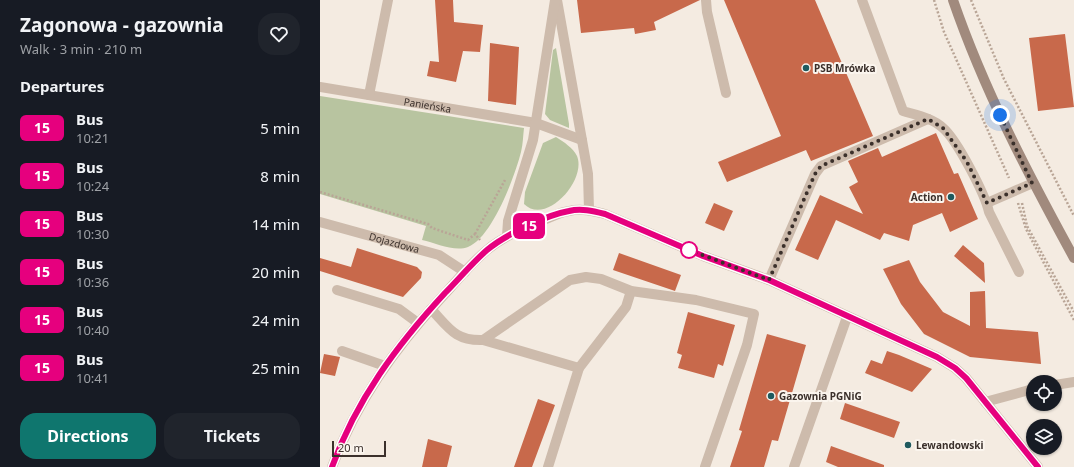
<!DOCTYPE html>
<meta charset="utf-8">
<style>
body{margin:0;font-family:"Noto Sans",sans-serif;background:#20242c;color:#f1f3f6;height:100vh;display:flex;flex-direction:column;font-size:15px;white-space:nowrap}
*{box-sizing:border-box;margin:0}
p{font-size:13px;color:#9ea1a6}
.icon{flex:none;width:22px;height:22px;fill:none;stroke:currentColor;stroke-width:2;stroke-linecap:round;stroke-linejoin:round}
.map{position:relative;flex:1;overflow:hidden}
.panel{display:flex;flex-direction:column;background:#171b24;width:320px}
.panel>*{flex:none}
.badge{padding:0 8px;border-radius:6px;font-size:14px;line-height:26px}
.controls{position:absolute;left:706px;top:375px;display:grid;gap:8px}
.controls a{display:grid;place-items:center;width:36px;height:36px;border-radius:50%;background:#171b24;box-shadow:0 1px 3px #0004;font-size:20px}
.scale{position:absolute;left:12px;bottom:10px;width:54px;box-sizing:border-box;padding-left:4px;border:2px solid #3b302b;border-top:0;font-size:11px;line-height:14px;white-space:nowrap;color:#3b302b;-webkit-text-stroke:3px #fbf5ee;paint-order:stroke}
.you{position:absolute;width:20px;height:20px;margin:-10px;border:3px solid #fff;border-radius:50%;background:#1a73e8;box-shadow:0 0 0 6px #1a73e833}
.map>.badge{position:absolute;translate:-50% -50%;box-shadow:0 0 0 2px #fff}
h2{padding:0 20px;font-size:15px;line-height:36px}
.round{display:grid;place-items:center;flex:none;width:42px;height:42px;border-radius:16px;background:#20242c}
.head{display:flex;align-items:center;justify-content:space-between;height:68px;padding:0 20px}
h1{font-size:19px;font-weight:700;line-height:30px}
.primary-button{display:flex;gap:8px;margin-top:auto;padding:8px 20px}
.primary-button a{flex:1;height:46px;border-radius:16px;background:#0f766e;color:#fff;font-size:16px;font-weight:700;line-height:46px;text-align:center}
.primary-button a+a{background:#20242c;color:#f1f3f6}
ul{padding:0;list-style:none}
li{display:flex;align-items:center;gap:12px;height:48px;padding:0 20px}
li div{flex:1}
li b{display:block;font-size:15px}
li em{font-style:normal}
li .badge{min-width:44px;font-weight:700;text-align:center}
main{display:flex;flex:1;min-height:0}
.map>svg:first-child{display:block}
.green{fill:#b8c4a0}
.building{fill:#c8694b}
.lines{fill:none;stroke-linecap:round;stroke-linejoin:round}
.path{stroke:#b9a596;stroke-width:2.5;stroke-dasharray:2 2;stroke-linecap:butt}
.service{stroke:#cdbbac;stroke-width:10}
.minor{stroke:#cdbbac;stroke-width:10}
.secondary{stroke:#a18a7d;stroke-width:10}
.line-casing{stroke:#fff;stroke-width:9}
.line{stroke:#e6007e;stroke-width:6}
.walk{stroke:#3b302b;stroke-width:4;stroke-dasharray:0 7.2}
.poi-dot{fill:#1f5a5e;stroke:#fbf5ee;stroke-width:1.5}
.stop-dot{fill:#fff;stroke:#e6007e;stroke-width:2}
.labels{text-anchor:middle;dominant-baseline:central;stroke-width:4;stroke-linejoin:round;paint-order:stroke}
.poi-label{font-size:10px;font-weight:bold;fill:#3b302b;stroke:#fbf5ee;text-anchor:start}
.street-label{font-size:10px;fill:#3b302b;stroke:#fbf5ee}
</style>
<main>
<section class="panel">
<div class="head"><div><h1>Zagonowa - gazownia</h1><p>Walk · 3 min · 210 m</p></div><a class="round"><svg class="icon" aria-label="heart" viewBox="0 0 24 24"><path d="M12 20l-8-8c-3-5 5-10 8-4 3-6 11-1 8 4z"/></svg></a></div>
<h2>Departures</h2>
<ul>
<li><span class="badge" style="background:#e6007e;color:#fff">15</span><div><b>Bus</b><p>10:21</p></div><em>5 min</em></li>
<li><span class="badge" style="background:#e6007e;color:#fff">15</span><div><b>Bus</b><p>10:24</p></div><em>8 min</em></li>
<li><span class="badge" style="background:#e6007e;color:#fff">15</span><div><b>Bus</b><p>10:30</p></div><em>14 min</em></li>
<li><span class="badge" style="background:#e6007e;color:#fff">15</span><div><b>Bus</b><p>10:36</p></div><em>20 min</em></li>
<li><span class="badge" style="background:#e6007e;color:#fff">15</span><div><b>Bus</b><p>10:40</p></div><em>24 min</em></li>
<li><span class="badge" style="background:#e6007e;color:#fff">15</span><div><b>Bus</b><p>10:41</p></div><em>25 min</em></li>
</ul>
<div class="primary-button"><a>Directions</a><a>Tickets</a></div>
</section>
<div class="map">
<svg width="754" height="467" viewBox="0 0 754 467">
<rect width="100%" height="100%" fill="#f4ebe1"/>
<!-- green -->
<path class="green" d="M236,48L249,124V128L230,120L225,114L233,50Z
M0,96L204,128C203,136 203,144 201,152C195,176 172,238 148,247C134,252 116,243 102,240L106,226L0,194Z
M236,137C244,142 253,148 257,156C267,180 226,226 204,204L205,192L223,143Z"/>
<!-- building -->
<path class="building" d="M115,0H133L134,22L163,25L160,52L143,51L136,82L107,76L110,61L119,62Z
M257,0H380L334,22L336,30L315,34L314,28L261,33Z
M404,0H495L553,136L491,161L486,150L407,182L398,162L461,136Z
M745,34L754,107L718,111L709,38Z
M170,43L199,47L196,105L168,101Z
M616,133L634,174L638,173L658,219L630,232L622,213L593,225L589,241L564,233L560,240L516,220L498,260L475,250L500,195L543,214L529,187L538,182L528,161L558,148L562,157Z
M394,203L413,211L404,231L385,223Z
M643,245L664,263L665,283L634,256Z
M37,248L97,267L102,272L101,278L83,297L0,271V258L31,267Z
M299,253L361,275L355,291L293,270Z
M589,260L600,282L623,312L650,326V292L665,291L666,328L718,332L721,364L650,357L604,334L581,304L563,269Z
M368,312L415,325L403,366L398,364L394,378L358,368L362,355L357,353Z
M447,334L486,345L458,441L452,440L444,467H410L422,431L419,430Z
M567,351L579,355L612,369L592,392L545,373L551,360L562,364Z
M4,354L20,357L15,376L0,373Z
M218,399L235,405L212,467H194Z
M525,403L580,422L574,438L520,419Z
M108,439L132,446L127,467H102Z
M511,446L564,465V467H518L506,462Z"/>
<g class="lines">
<!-- path -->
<path class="path" d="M614,0L624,32L689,178
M651,0L684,79L754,216
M0,192L108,224L112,228L148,240L155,234L160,240
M698,203L706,229L754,320
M702,203L707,226L754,312
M155,234L185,180"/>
<!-- service -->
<g class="service">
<path d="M386,0L387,12L406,93"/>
<path d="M542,0L583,111C596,115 613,118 623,128C637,140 665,194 669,212L699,272"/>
<path id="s1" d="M0,87L216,123L262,140"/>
<path d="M49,95L68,0"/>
<path d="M667,203L713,183"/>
<path d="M449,280L495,174L501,166L608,119"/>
<path d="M17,290L79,309L98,323"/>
<path d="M111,309C129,328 135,341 163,340L259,368"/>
<path d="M163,340L250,280L266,277L281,279L311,291L376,300L434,314L427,345L385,467"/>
<path d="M22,351L65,366"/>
<path d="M228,467L259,368L306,307L311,291"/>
</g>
<!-- minor -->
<g class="minor">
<path d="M237,0L268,174L269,210"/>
<path id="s2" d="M0,222L119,255L145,272"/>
<path d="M187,236L188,221L213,140L235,0"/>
<path d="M735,385L754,382"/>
<path d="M665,402L713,389"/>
<path d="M12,467C36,402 75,348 121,298C136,282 150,264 167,250C184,236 204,228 223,220C232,217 240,212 249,211C261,208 273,211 285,214L383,256L449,280L617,357L635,368L646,378L718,467"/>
<path d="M474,467L527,317"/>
</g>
<!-- secondary -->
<path class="secondary" d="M633,0C664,90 708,174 754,258"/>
</g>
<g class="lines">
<!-- line casing -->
<g class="line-casing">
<path id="line" d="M12,467C36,400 77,345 125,293C139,279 152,263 167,250C185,235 226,215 249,211C261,208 273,211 285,214L383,256L449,280L617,357L635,368L646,378L718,467"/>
</g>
<!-- line -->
<use href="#line" class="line"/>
<!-- walk -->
<path class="walk" d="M369,250L449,280L495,174L501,166L608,119L623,128L647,162L667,203L712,183L680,115"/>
</g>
<!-- markers -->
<g class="poi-dot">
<circle cx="486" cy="68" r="4"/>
<circle cx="631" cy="197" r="4"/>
<circle cx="451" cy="396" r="4"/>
<circle cx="588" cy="445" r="4"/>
</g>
<circle class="stop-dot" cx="369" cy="250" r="8"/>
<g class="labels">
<!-- poi labels -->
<g class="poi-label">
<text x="494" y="68">PSB Mrówka</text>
<text x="623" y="197" text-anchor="end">Action</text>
<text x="459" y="396">Gazownia PGNiG</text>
<text x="596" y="445">Lewandowski</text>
</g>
<!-- street labels -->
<g class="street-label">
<text stroke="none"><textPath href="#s1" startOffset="109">Panieńska</textPath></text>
<text stroke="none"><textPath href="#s2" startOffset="77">Dojazdowa</textPath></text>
</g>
</g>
</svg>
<div class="controls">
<a><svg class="icon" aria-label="locate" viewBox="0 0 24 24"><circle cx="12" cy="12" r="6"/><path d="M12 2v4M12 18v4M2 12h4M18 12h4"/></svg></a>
<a><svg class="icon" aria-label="layers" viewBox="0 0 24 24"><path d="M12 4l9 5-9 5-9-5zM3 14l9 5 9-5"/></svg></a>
</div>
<div class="scale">20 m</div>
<div class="you" style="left:680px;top:115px"></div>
<b class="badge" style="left:209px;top:226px;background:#e6007e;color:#fff">15</b>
</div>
</main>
